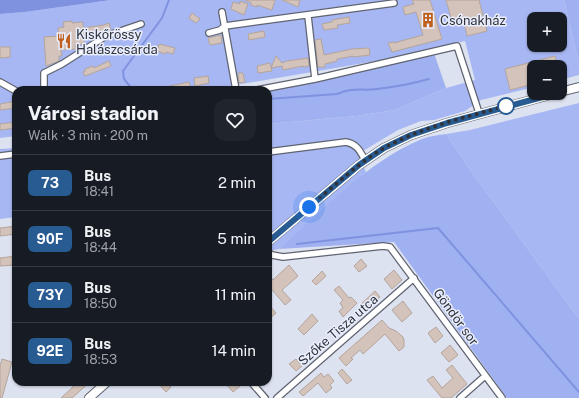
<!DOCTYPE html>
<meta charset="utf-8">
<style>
body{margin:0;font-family:"Public Sans",sans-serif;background:#20242c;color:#f1f3f6;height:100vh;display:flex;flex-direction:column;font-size:15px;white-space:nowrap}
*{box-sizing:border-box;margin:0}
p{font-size:13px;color:#9ea1a6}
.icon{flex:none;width:22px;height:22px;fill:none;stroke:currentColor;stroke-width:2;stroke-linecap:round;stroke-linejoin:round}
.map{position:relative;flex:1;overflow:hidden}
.sheet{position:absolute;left:12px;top:86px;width:260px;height:300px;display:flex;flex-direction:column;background:#171b24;border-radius:12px;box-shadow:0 1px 3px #0004}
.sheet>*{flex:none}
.badge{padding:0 8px;border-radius:6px;font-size:14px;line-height:26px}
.tools{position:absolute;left:527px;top:12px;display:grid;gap:8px}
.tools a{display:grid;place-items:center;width:40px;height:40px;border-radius:8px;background:#171b24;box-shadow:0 1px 3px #0004;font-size:20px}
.you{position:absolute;width:20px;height:20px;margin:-10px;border:3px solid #fff;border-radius:50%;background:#1a73e8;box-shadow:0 0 0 6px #1a73e833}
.map>.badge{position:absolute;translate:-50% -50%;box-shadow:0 0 0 2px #fff}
.round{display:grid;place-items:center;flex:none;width:42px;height:42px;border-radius:12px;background:#20242c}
.summary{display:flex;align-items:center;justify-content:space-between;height:68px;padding:0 16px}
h1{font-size:19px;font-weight:800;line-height:30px}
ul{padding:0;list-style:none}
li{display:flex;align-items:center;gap:12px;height:56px;padding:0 16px;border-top:1px solid #363941}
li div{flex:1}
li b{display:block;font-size:15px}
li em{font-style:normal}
li .badge{min-width:44px;font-weight:700;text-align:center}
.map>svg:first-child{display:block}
.green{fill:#a7b7f3;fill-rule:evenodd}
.forest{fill:#a0b1f1}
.water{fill:#7f92e0}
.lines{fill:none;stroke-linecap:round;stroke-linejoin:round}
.stream{stroke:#7f92e0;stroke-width:2}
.building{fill:#d3c3ba;stroke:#b4a49c}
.street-casing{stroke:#606471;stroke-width:8}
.secondary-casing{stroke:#606471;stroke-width:10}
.street{stroke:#fff;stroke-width:5.5}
.secondary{stroke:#fff;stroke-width:8}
.line-casing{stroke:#fff;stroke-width:9}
.line{stroke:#275b91;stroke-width:6}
.walk{stroke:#303238;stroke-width:4;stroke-dasharray:0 7.2}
.stop-dot{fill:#fff;stroke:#275b91;stroke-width:2}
.labels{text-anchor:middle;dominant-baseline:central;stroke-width:3;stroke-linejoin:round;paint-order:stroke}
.poi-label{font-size:13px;fill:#303238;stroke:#eaefff;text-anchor:start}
.street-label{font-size:13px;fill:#303238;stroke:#eaefff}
</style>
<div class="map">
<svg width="579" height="398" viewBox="0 0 579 398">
<rect width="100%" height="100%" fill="#dde2f1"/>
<!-- green -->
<path class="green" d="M111,0H564L579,63V75L560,80V67H534V87L481,100L465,111L434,120L421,121L398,130L358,154L366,172L279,249L268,251V124L356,116L395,110L446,88L475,80L465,41L376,61L207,90H16V136L0,138V14L25,12ZM534,19H560V45H534Z
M579,103V319L468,167L446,134L470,130Z
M16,148V217L0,219V149Z"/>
<!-- forest -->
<path class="forest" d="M564,0H579V63Z
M434,53L446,88L395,110L356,116L268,124V90L329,78L354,71Z
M446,134L468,167L579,319V398H507L394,242L279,249C322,211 368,161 422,139C430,136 439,135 446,134Z"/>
<!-- water -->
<path class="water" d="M0,0H111L25,12L0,14Z"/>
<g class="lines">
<!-- stream -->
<path class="stream" d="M133,90L124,79L123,71L162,18L169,0
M268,99L337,94C353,87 361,91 377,89C395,87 411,84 429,79
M297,244L438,228L579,392"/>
</g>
<!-- building -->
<path class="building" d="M245,0H275L272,10L257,5V7L251,5V3Z
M282,0H300L298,7Z
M412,0H430L442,39L392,52L388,43L394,42V43L423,35L416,12L405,15L403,7L414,4Z
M446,0H479L487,31L467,36L463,18L452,21Z
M240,1L248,4L244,15L231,9L233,2L240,4Z
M192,13L200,19L196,23L189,18Z
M349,17L350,23L337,25L338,28L324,30L322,24L332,22V20Z
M72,21V23L83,22V28L104,25L109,23L111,30L84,34V44L75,45L76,49L61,50L62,56H59V61L46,66L44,37L59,36L58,28L64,27L63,22Z
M264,31L265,37L249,40L248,34Z
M221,35L222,43L210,45L208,38Z
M321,39L324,55L352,49L369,48L370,55L353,57V56L337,59V61L325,64V67H318L315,40Z
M159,44L175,48L173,54L166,52L165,54L157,51Z
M0,47H10V57L0,58Z
M276,56L282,63L287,61L308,58L309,66L303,67V66L283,70L282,66L271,68Z
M555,56L558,67H534V84L510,90L505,69Z
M109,61L111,66L85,76L83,72L85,71V69L93,66L94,68Z
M270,63L272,71L258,73L257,66Z
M238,73H243L245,82L239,83Z
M208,76L209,83L195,86L194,78Z
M189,82L191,90H166L165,87Z
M16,101V108L0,110V104Z
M16,122V128L0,130V124Z
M16,226V234L0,236V228Z
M16,256V265L0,266V258Z
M361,259L367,266L359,272L354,266Z
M289,265L298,276L282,290L291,300L285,305L268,285V274L273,280Z
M394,270L402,280L392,289L384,279Z
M322,271L326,276L316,285L312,281Z
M339,286L349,298L351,297L357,303L343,317L339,311L343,308L340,303L343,300L334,290Z
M375,291L380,297L364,311L360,305Z
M403,301L412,313L402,322L392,310Z
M268,304L276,313L268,320Z
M312,314L318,321L304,335L298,329Z
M382,320L389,328L396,331L403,337L404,340V347L399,351L385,334L363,354L360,350L351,358L353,359L346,366L339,358Z
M436,327L443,336L435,343L428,333Z
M450,345L458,355L449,362L441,353Z
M2,359L12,362L2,398H0V366Z
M296,359L302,366L296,371L289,364Z
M452,365L467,384L451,398H442L427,380L433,376L442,388L453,378L446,370Z
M342,369L352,380L347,384L338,373Z
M321,373L324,377L328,374L334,381L330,385L332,388L326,393L318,383L303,396L299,392Z
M70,382H90L72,398H61L74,386Z
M157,382H167L171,387L166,392Z
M224,382H245L233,392Z"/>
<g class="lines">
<!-- street casing -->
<g class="street-casing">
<path id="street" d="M222,12L236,90
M308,16L315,79
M209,33L220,30L225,26L394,3
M0,82L16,91
M44,90V73L62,64L106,36L141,24
M257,90L315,79L457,46L479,113
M268,152L346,142C357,144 360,151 365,160
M0,156L16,154
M268,252L272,255L283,257L383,246L390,247L502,398
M251,382L265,398
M277,398L414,278
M460,398L485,376"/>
</g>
<!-- secondary casing -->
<g class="secondary-casing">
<path id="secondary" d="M560,92L579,87
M268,242L359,165L384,148L411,135L447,123L557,93
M89,398L107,382"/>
</g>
<!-- street -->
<use href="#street" class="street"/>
<!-- secondary -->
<use href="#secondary" class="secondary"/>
</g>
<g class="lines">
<!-- line casing -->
<g class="line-casing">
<path id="line" d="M268,242L359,165L384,148L411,135L447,123L557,93"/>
</g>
<!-- line -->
<use href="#line" class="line"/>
<!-- walk -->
<path class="walk" d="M309,207C332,188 354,167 379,151C417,128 463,118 506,106"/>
</g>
<!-- icons -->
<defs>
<g id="building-bare" transform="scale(1.2)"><path d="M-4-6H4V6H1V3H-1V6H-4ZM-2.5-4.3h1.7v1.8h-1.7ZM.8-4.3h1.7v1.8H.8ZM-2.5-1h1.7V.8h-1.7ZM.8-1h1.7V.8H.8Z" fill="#bf5f1d" stroke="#eaefff" stroke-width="2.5" paint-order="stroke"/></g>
<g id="restaurant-bare" transform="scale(1.2)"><path d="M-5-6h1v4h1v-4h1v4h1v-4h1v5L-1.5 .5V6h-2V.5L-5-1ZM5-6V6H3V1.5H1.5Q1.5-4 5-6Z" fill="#bf5f1d" stroke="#eaefff" stroke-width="2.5" paint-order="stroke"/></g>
</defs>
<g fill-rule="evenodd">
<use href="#building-bare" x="428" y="20"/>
<use href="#restaurant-bare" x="64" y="41"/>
</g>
<!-- markers -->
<circle class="stop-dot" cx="506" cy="106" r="8"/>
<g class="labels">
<!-- poi labels -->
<g class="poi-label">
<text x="440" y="20">Csónakház</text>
<text x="76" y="34">Kiskőrössy<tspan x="76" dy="15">Halászcsárda</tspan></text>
</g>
<!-- street labels -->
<g class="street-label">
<text transform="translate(456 317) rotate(54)">Göndör sor</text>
<text transform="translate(338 330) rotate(-41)">Szőke Tisza utca</text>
</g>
</g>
</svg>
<div class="tools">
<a>+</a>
<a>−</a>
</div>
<div class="you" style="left:309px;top:207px"></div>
<section class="sheet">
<div class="summary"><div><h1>Városi stadion</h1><p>Walk · 3 min · 200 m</p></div><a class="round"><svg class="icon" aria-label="heart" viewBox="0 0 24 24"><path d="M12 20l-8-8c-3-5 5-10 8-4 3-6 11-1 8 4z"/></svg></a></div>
<ul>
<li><span class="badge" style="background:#275b91;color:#fff">73</span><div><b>Bus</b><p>18:41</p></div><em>2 min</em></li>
<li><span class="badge" style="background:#275b91;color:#fff">90F</span><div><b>Bus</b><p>18:44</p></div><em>5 min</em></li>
<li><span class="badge" style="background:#275b91;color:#fff">73Y</span><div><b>Bus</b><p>18:50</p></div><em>11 min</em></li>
<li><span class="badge" style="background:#275b91;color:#fff">92E</span><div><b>Bus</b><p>18:53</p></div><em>14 min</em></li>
</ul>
</section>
</div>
